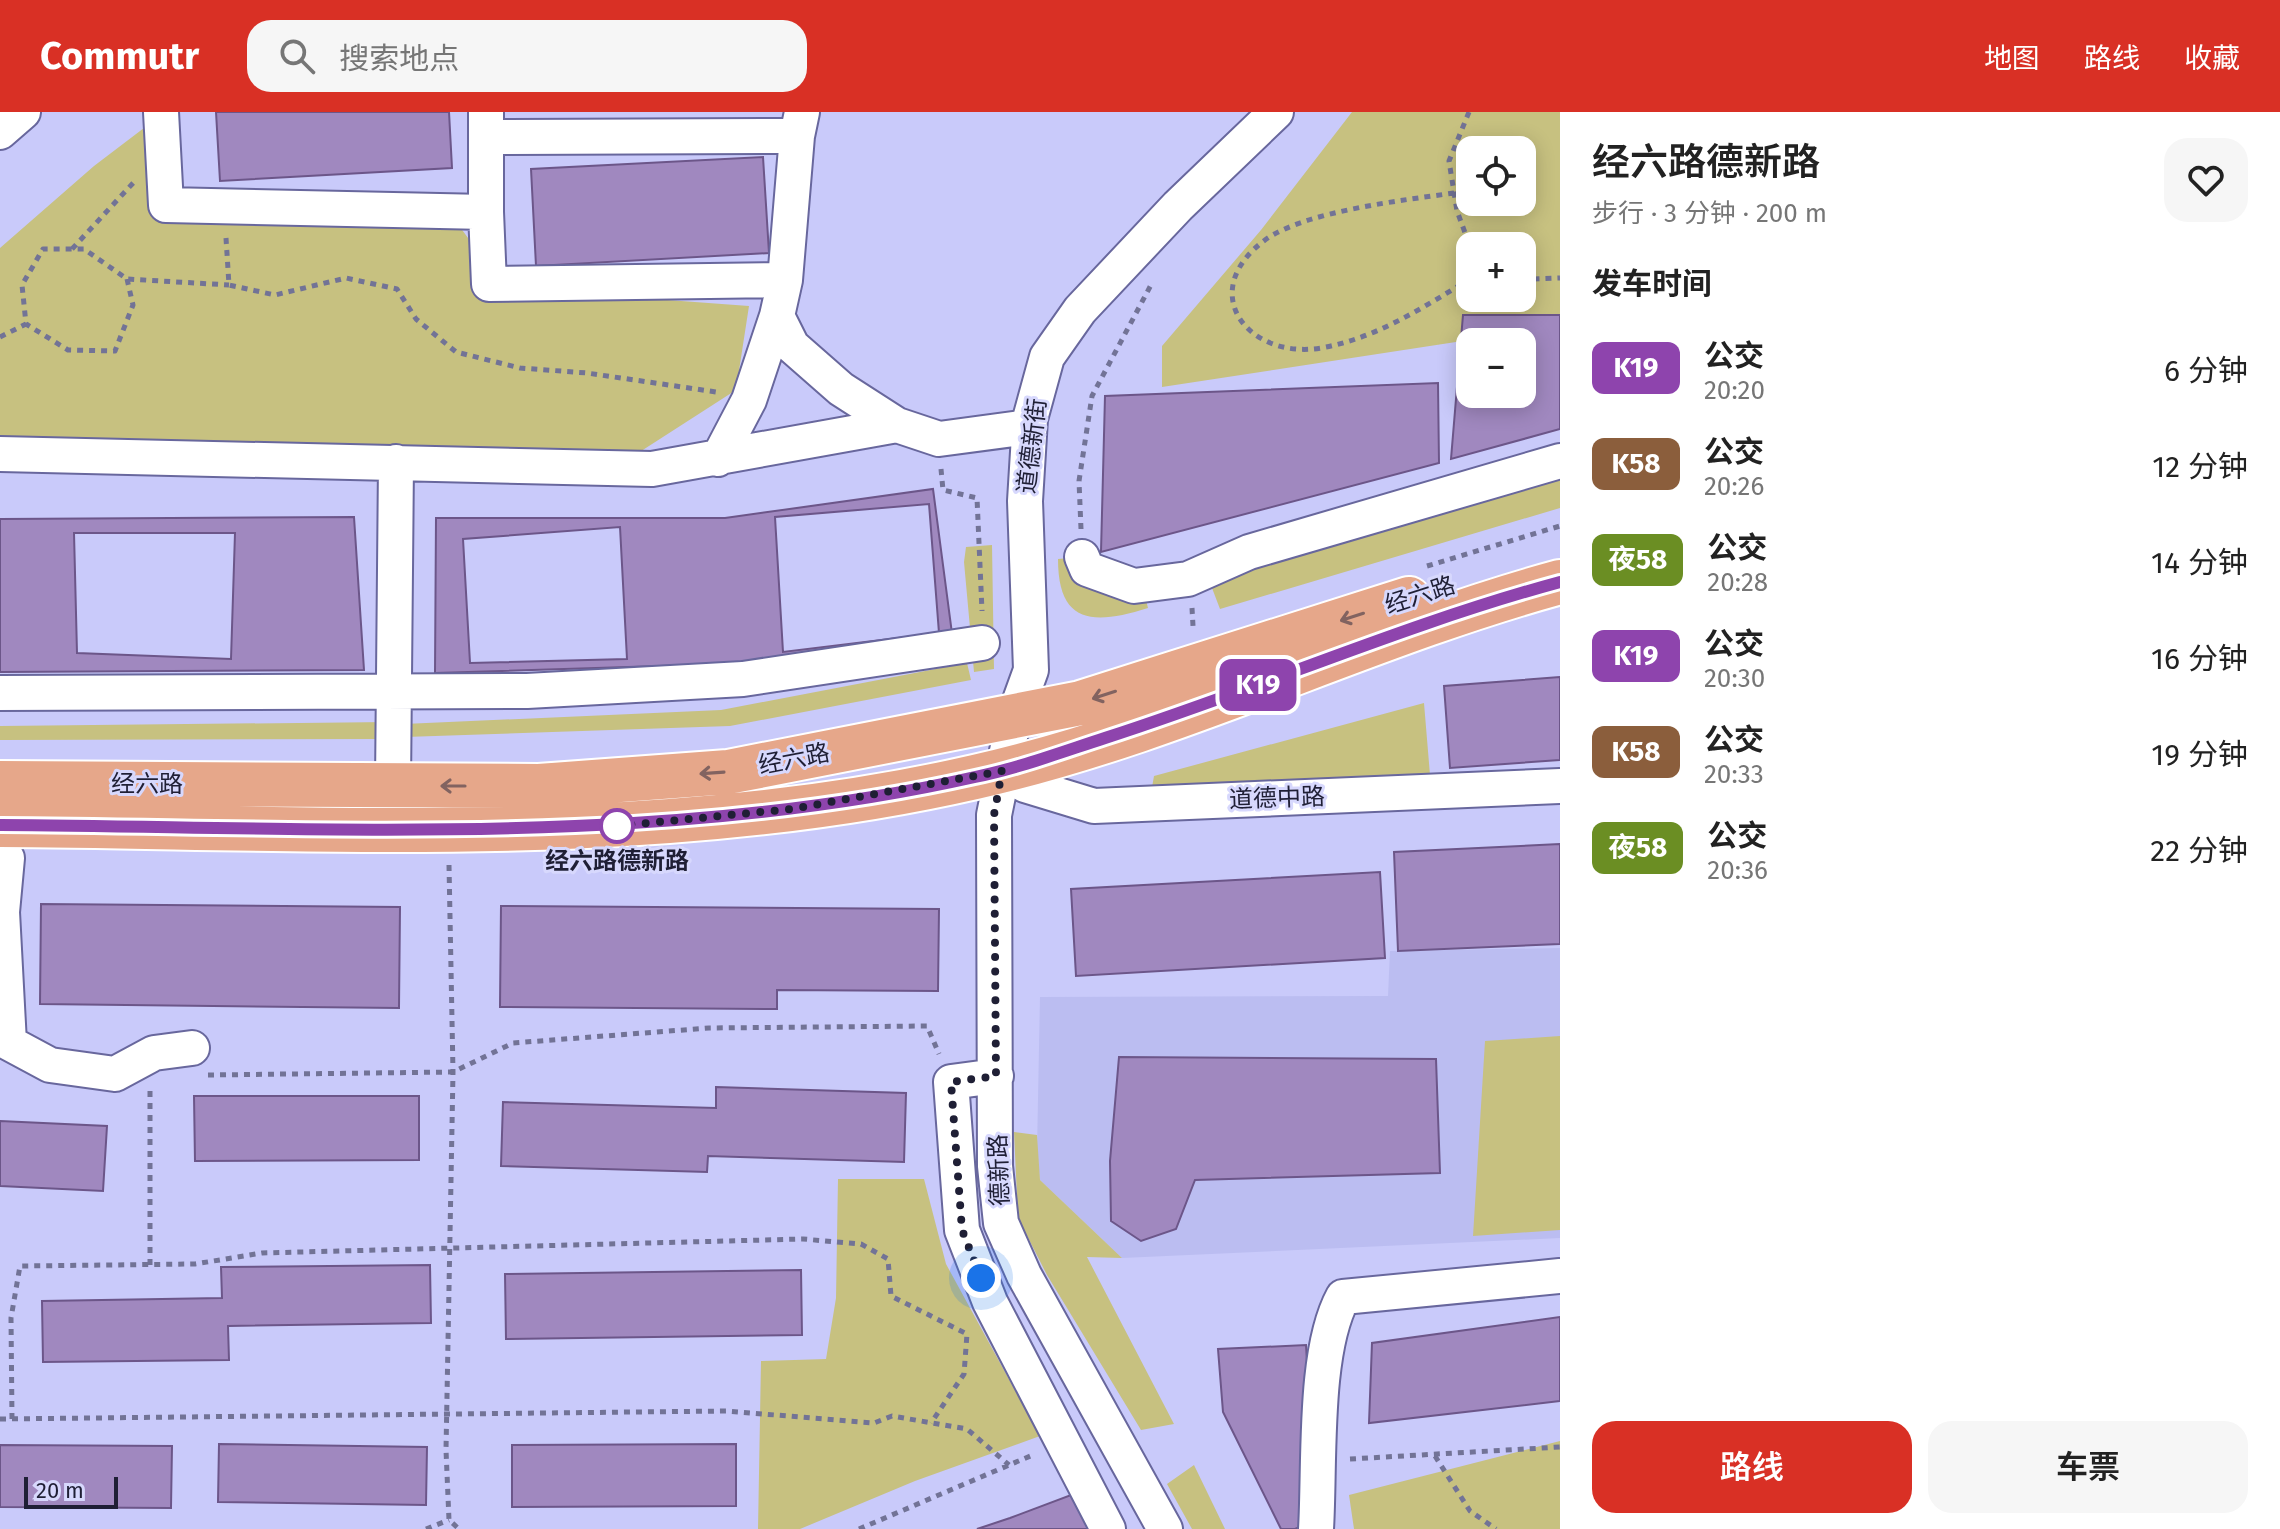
<!DOCTYPE html>
<html lang="zh">
<meta charset="utf-8">
<style>
body{margin:0;font-family:"Fira Sans","Noto Sans SC",sans-serif;background:#f6f6f6;color:#222;height:100vh;display:flex;flex-direction:column;font-size:30px;white-space:nowrap}
*{box-sizing:border-box;margin:0}
p{font-size:26px;color:#767676}
.icon{flex:none;width:44px;height:44px;fill:none;stroke:currentColor;stroke-width:2;stroke-linecap:round;stroke-linejoin:round}
.map{position:relative;flex:1;overflow:hidden}
.sheet{display:flex;flex-direction:column;background:#fff;width:720px}
.sheet>*{flex:none}
.badge{padding:0 16px;border-radius:12px;font-size:28px;line-height:52px}
.buttons{position:absolute;left:1456px;top:24px;display:grid;gap:16px}
.buttons a{display:grid;place-items:center;width:80px;height:80px;border-radius:16px;background:#fff;box-shadow:0 4px 20px #0003;font-size:40px}
.scale{position:absolute;left:24px;bottom:20px;width:94px;box-sizing:border-box;padding-left:8px;border:4px solid #1f1f35;border-top:0;font-size:22px;line-height:28px;white-space:nowrap;color:#1f1f35;-webkit-text-stroke:6px #d7d8fd;paint-order:stroke}
.you{position:absolute;width:40px;height:40px;margin:-20px;border:6px solid #fff;border-radius:50%;background:#1a73e8;box-shadow:0 0 0 12px #1a73e833}
.map>.badge{position:absolute;translate:-50% -50%;box-shadow:0 0 0 4px #fff}
h2{padding:0 32px;font-size:30px;line-height:72px}
.round{display:grid;place-items:center;flex:none;width:84px;height:84px;border-radius:24px;background:#f6f6f6}
.summary{display:flex;align-items:center;justify-content:space-between;height:136px;padding:0 32px}
h1{font-size:38px;font-weight:600;line-height:60px}
.primary-button{display:flex;gap:16px;margin-top:auto;padding:16px 32px}
.primary-button a{flex:1;height:92px;border-radius:24px;background:#d93025;color:#fff;font-size:32px;font-weight:600;line-height:92px;text-align:center}
.primary-button a+a{background:#f6f6f6;color:#222}
ul{padding:0;list-style:none}
li{display:flex;align-items:center;gap:24px;height:96px;padding:0 32px}
li div{flex:1}
li b{display:block;font-size:30px}
li em{font-style:normal}
li .badge{min-width:88px;font-weight:700;text-align:center}
header{display:flex;align-items:center;gap:48px;box-sizing:border-box;height:112px;padding:0 40px;background:#d93025;color:#fff}
header strong{font-size:38px}
nav{display:flex;gap:44px;margin-inline-start:auto;font-size:28px}
.search{width:560px;height:72px;background:#f6f6f6;display:flex;align-items:center;gap:20px;box-sizing:border-box;padding:0 28px;border-radius:24px;color:#767676;font-size:30px}
main{display:flex;flex:1;min-height:0}
.map>svg:first-child{display:block}
.built{fill:#bbbdf1}
.green{fill:#c7c180;fill-rule:evenodd}
.building{fill:#a088bf;stroke:#6c5689;stroke-width:2;fill-rule:evenodd}
.lines{fill:none;stroke-linecap:round;stroke-linejoin:round}
.minor-casing{stroke:#68679d;stroke-width:38}
.major-casing{stroke:#fff;stroke-width:48}
.path{stroke:#727396;stroke-width:5;stroke-dasharray:6 6;stroke-linecap:butt}
.minor{stroke:#fff;stroke-width:34}
.major{stroke:#e6a78a;stroke-width:44}
.oneway{stroke:#826360}
.line-casing{stroke:#fff;stroke-width:18}
.line{stroke:#8e44ad;stroke-width:12}
.walk{stroke:#1f1f35;stroke-width:8;stroke-dasharray:0 14.4}
.stop-dot{fill:#fff;stroke:#8e44ad;stroke-width:4}
.labels{text-anchor:middle;dominant-baseline:central;stroke-width:6;stroke-linejoin:round;paint-order:stroke}
.street-label{font-size:24px;fill:#1f1f35;stroke:#d7d8fd}
.stop-label{font-size:24px;font-weight:bold;fill:#1f1f35;stroke:#d7d8fd}
</style>
<header>
<strong>Commutr</strong>
<div class="search"><svg class="icon" aria-label="search" viewBox="0 0 24 24"><circle cx="10" cy="10" r="6"/><path d="M15 15l6 6"/></svg>搜索地点</div>
<nav><a>地图</a><a>路线</a><a>收藏</a></nav>
</header>
<main>
<div class="map">
<svg width="1560" height="1417" viewBox="0 0 1560 1417">
<rect width="100%" height="100%" fill="#c9cafa"/>
<!-- built -->
<path class="built" d="M1560,836V1126L1122,1146L1040,1068L1037,1038L1040,885L1388,884L1390,839Z"/>
<!-- green -->
<path class="green" d="M165,0L179,78L454,107L505,176L749,194L736,278L635,343L0,353V136L94,54Z
M1352,0H1560V214L1162,275V234L1261,118ZM1470,38H1522V90H1470ZM1470,134H1522V186H1470Z
M1560,365V396L1220,497L1212,476L1281,444Z
M992,433L994,557L974,560L964,450L966,435Z
M1069,446C1090,488 1101,483 1145,484L1148,496C1094,513 1058,513 1058,447Z
M967,551L971,568L730,614L405,625L404,612L721,598Z
M1424,591L1430,663L1151,681L1154,664Z
M389,610L388,627L0,628V614Z
M1560,924V1118L1473,1124L1485,929Z
M1014,1020L1037,1023L1040,1068L1122,1146L1087,1145L1174,1312L1141,1318L1047,1163L1018,1106Z
M838,1067H924L946,1152L1040,1324L915,1369L800,1417H758L761,1249L826,1247L836,1186Z
M1560,1329V1417H1354L1349,1383Z
M1194,1353L1225,1417H1192L1167,1372Z"/>
<!-- building -->
<path class="building" d="M216,0H449L452,56L220,69Z
M763,45L769,141L536,154L531,57Z
M1463,203H1560V317L1451,347ZM1470,230H1522V282H1470Z
M1438,271L1439,351L1101,440L1105,284Z
M933,377L953,529L756,551L435,561L436,406H725Z
M929,392L939,521L783,540L775,405Z
M354,405L364,558L0,560V407Z
M620,415L627,547L470,551L463,427Z
M74,421H235L231,547L77,541Z
M1560,565V648L1450,656L1444,574Z
M1560,732V832L1398,839L1394,740Z
M1380,760L1385,846L1076,864L1071,777Z
M41,792L400,795L399,896L40,892Z
M501,794L939,797L938,879L777,878V897L500,895Z
M1119,945L1436,947L1440,1061L1195,1068L1176,1117L1141,1129L1111,1109L1110,1049Z
M716,975L906,981L904,1050L708,1044L707,1060L501,1054L503,990L716,996Z
M194,984H419V1048L195,1049Z
M0,1009L107,1014L103,1079L0,1074Z
M430,1153L431,1211L228,1214L229,1248L43,1250L42,1189L222,1186L221,1155Z
M801,1158L802,1223L506,1227L505,1162Z
M1560,1205V1289L1369,1311L1372,1231Z
M1306,1233L1316,1408L1295,1417H1281L1223,1300L1218,1237Z
M219,1332L427,1335L426,1393L218,1390Z
M736,1332V1394L512,1395V1333Z
M0,1333L172,1334L171,1396L0,1395Z
M1079,1380L1094,1417H977L1010,1406Z"/>
<g class="lines">
<!-- minor casing -->
<g class="minor-casing">
<path id="minor" d="M161,0L166,93L486,100L489,172L785,168
M486,0V100
M802,0L797,24L785,168L777,204L792,234L841,277L897,313L939,327L1029,315
M0,20L23,0
M486,25L797,24
M0,342L652,357L897,313
M718,347L749,288L777,204
M1082,445L1087,457L1134,474L1188,467L1249,440L1560,349
M0,581L527,579L743,567L982,531
M1002,659L1025,673L1094,694L1560,674
M393,673L396,350
M7,746L2,800L9,931L50,953L115,962L154,941L192,936
M996,964L951,970L962,1118L990,1190L1108,1417
M1165,1417L1024,1163L1001,1111L995,1054L994,703L1014,605L1031,558L1025,389L1030,307L1047,245L1080,198L1178,94L1276,0
M1316,1417C1320,1352 1313,1240 1343,1185L1560,1164"/>
</g>
<!-- major casing -->
<g class="major-casing">
<path id="major" d="M0,671L539,674L728,660L1081,591L1409,487
M0,713C324,715 656,738 975,665C1176,620 1362,524 1560,470"/>
</g>
<!-- path -->
<path class="path" d="M1469,0L1449,49L1457,99L1470,134
M1454,81C1405,88 1305,99 1265,128C1195,180 1248,248 1321,236C1377,226 1422,196 1470,167
M226,126L229,173L275,183L346,166L397,177L416,207L456,240L520,256L587,261L716,280
M72,137L134,70
M1522,164L1530,167L1560,166
M127,167L133,193L115,239L68,238L26,212L22,173L43,137H84L127,167L229,173
M0,225L26,212
M941,357L943,378L977,386L982,499
M1081,417L1079,369L1092,284L1152,171
M1427,454L1560,414
M1192,496L1193,514
M449,753L453,960L446,1338L449,1408L459,1417
M208,963L453,960L513,931L709,916L927,914L939,942
M150,979V1153
M0,1307L726,1299L874,1311L892,1304L967,1317L1009,1353
M12,1307L11,1206L20,1154L195,1152L262,1141L803,1127L861,1132L888,1147L891,1184L967,1222L964,1262L931,1311
M1435,1344L1470,1399L1496,1417
M1350,1347L1560,1335
M426,1417L449,1408
M859,1417L1035,1342"/>
<!-- minor -->
<use href="#minor" class="minor"/>
<!-- major -->
<use href="#major" class="major"/>
</g>
<!-- one-way arrows -->
<defs><path id="oneway-shaft" d="M-6 0H5M1.5-3L5.5 0L1.5 3" fill="none" stroke-width="1.6" stroke-linecap="round" stroke-linejoin="round" transform="scale(2)"/></defs>
<g class="oneway">
<use href="#oneway-shaft" transform="translate(1352 505) rotate(162)"/>
<use href="#oneway-shaft" transform="translate(1104 583) rotate(162)"/>
<use href="#oneway-shaft" transform="translate(712 661) rotate(176)"/>
<use href="#oneway-shaft" transform="translate(453 674) rotate(-180)"/>
</g>
<g class="lines">
<!-- line casing -->
<g class="line-casing">
<path id="line" d="M0,713C325,715 655,737 975,665C1019,656 1062,640 1105,626C1258,577 1405,512 1560,470"/>
</g>
<!-- line -->
<use href="#line" class="line"/>
<!-- walk -->
<path class="walk" d="M617,714L792,697L1002,659L994,703L996,964L951,970L962,1118L981,1166"/>
</g>
<!-- markers -->
<circle class="stop-dot" cx="617" cy="714" r="16"/>
<g class="labels">
<!-- street labels -->
<g class="street-label">
<text transform="translate(1032 334) rotate(-83)">道德新街</text>
<text transform="translate(1420 483) rotate(-18)">经六路</text>
<text transform="translate(794 647) rotate(-11)">经六路</text>
<text x="147" y="672">经六路</text>
<text transform="translate(1277 686) rotate(-2)">道德中路</text>
<text transform="translate(999 1058) rotate(-92)">德新路</text>
</g>
<!-- stop labels -->
<g class="stop-label">
<text x="617" y="749">经六路德新路</text>
</g>
</g>
</svg>
<div class="buttons">
<a><svg class="icon" aria-label="locate" viewBox="0 0 24 24"><circle cx="12" cy="12" r="6"/><path d="M12 2v4M12 18v4M2 12h4M18 12h4"/></svg></a>
<a>+</a>
<a>−</a>
</div>
<div class="scale">20 m</div>
<div class="you" style="left:981px;top:1166px"></div>
<b class="badge" style="left:1258px;top:573px;background:#8e44ad;color:#fff">K19</b>
</div>
<section class="sheet">
<div class="summary"><div><h1>经六路德新路</h1><p>步行 · 3 分钟 · 200 m</p></div><a class="round"><svg class="icon" aria-label="heart" viewBox="0 0 24 24"><path d="M12 20l-8-8c-3-5 5-10 8-4 3-6 11-1 8 4z"/></svg></a></div>
<h2>发车时间</h2>
<ul>
<li><span class="badge" style="background:#8e44ad;color:#fff">K19</span><div><b>公交</b><p>20:20</p></div><em>6 分钟</em></li>
<li><span class="badge" style="background:#8b5e3c;color:#fff">K58</span><div><b>公交</b><p>20:26</p></div><em>12 分钟</em></li>
<li><span class="badge" style="background:#6b8e23;color:#fff">夜58</span><div><b>公交</b><p>20:28</p></div><em>14 分钟</em></li>
<li><span class="badge" style="background:#8e44ad;color:#fff">K19</span><div><b>公交</b><p>20:30</p></div><em>16 分钟</em></li>
<li><span class="badge" style="background:#8b5e3c;color:#fff">K58</span><div><b>公交</b><p>20:33</p></div><em>19 分钟</em></li>
<li><span class="badge" style="background:#6b8e23;color:#fff">夜58</span><div><b>公交</b><p>20:36</p></div><em>22 分钟</em></li>
</ul>
<div class="primary-button"><a>路线</a><a>车票</a></div>
</section>
</main>
